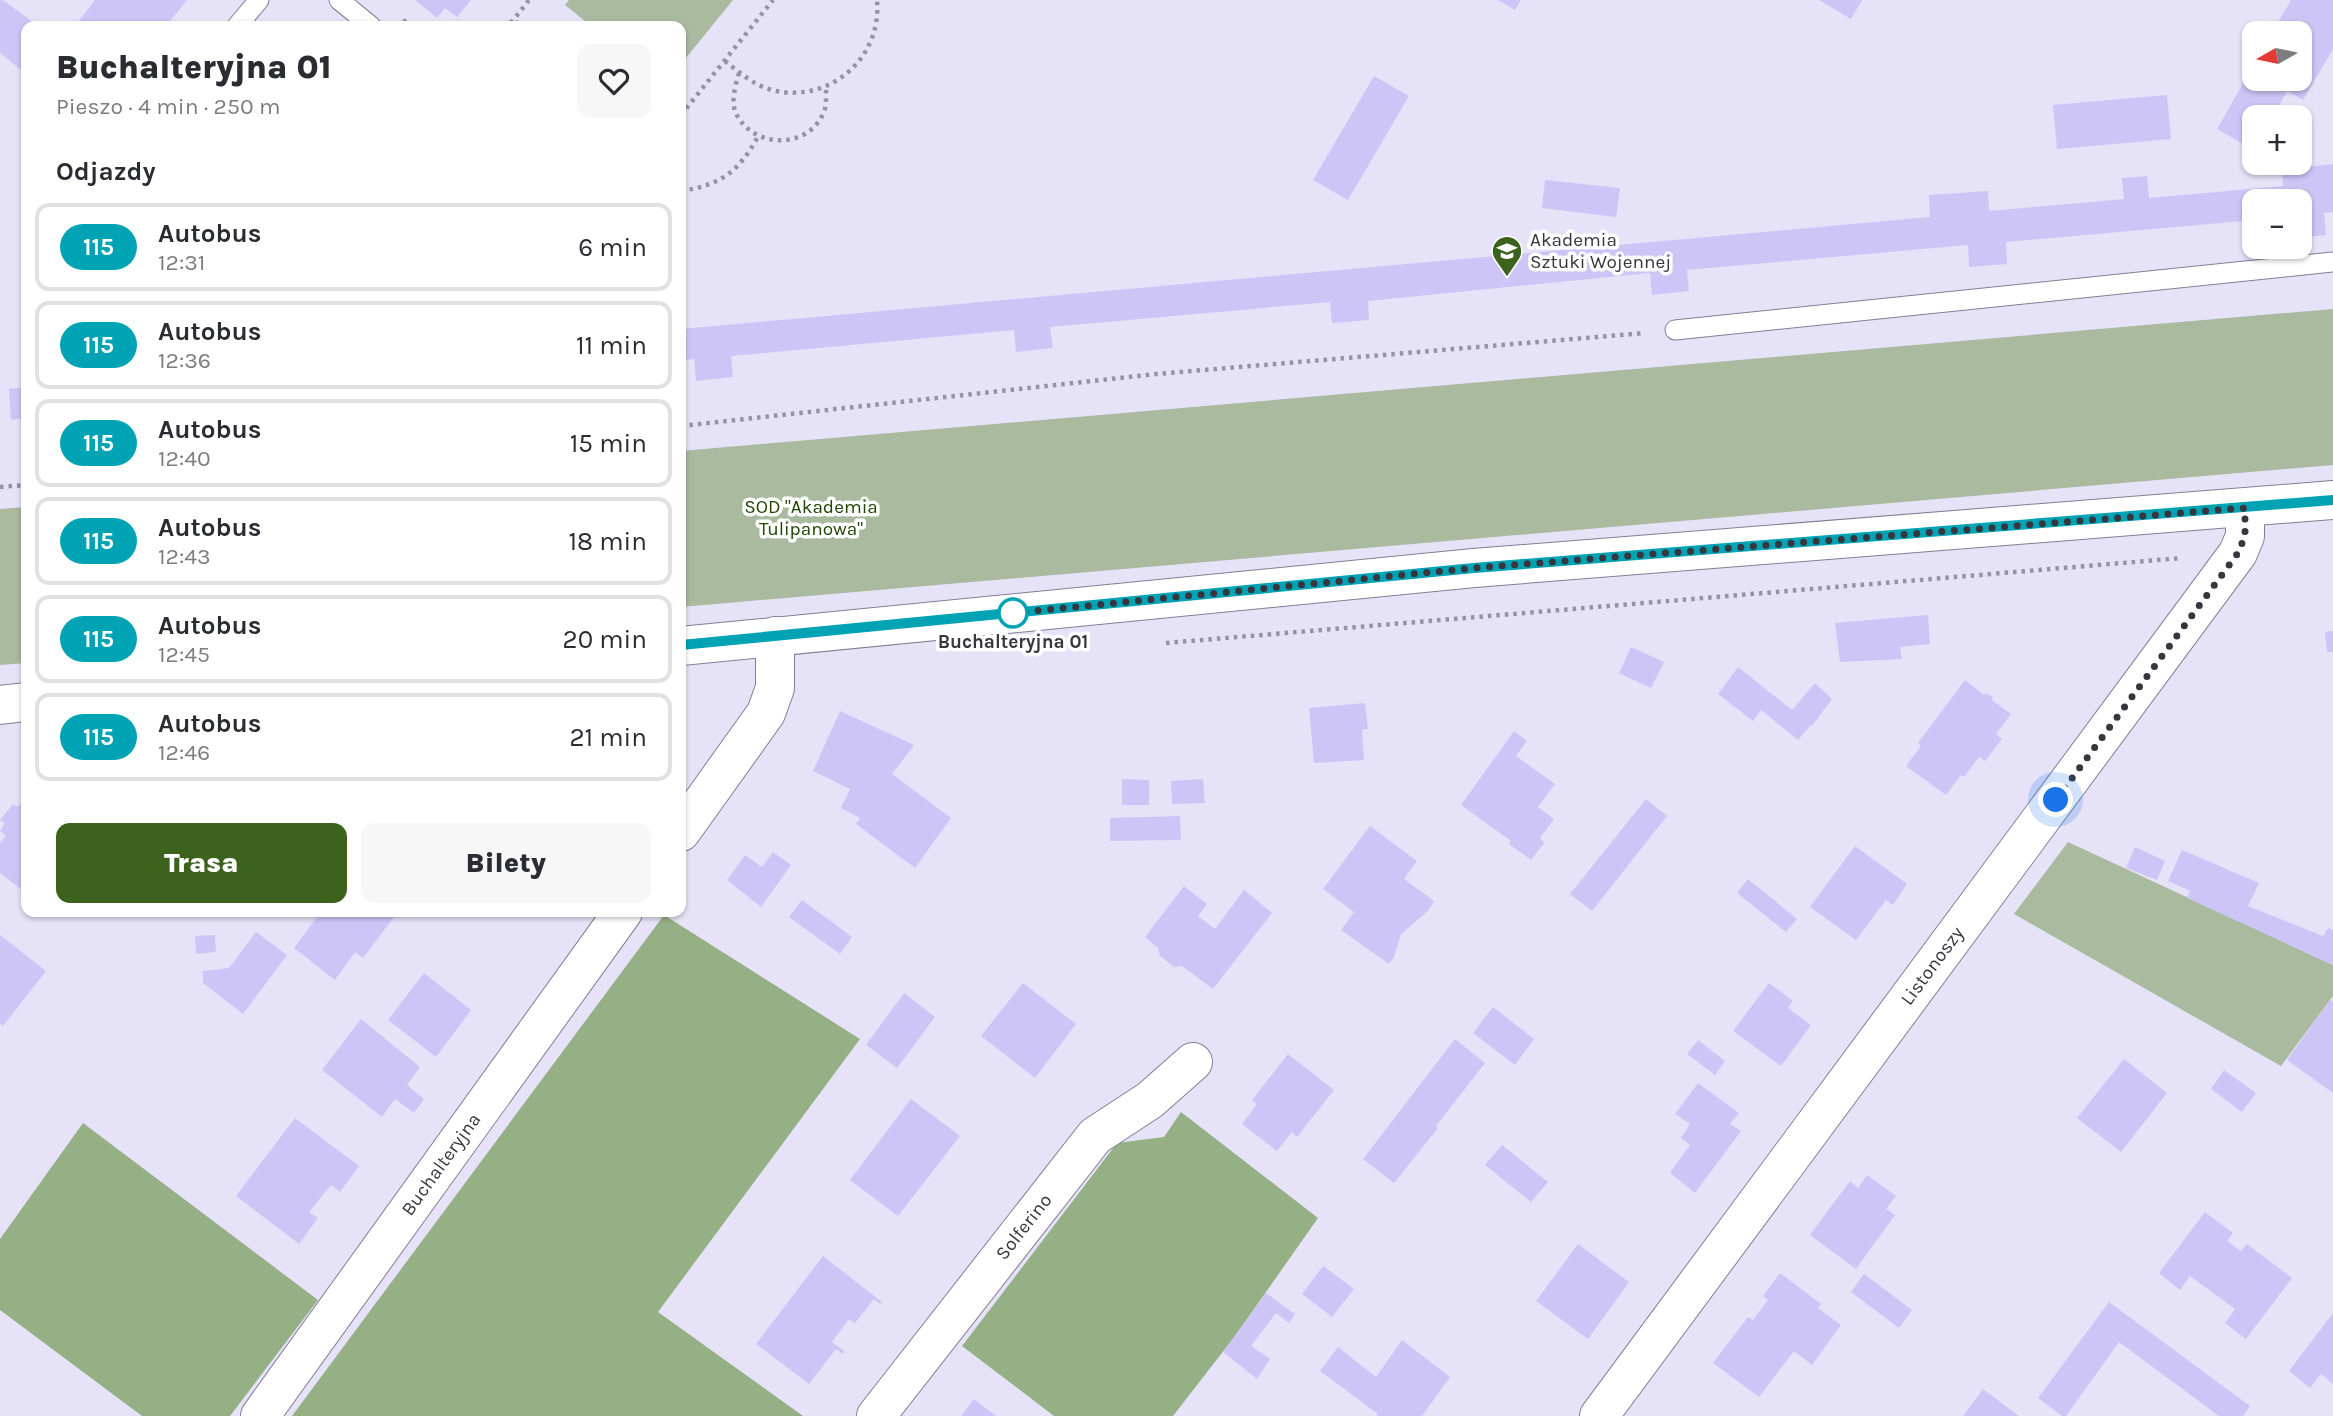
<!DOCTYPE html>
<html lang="pl">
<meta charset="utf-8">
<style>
body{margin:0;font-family:Karla,sans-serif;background:#f7f7f7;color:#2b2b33;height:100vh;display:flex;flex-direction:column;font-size:26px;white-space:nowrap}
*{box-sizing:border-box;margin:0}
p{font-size:23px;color:#7c7c81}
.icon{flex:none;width:38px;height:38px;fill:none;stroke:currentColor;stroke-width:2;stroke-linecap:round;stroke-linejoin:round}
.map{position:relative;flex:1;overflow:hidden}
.panel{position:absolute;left:21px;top:21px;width:665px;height:896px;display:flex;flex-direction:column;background:#fff;border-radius:14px;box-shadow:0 2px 5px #0004}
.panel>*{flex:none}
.badge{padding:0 14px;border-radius:23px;font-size:24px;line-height:46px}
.needle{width:46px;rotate:261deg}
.tools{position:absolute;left:2242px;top:21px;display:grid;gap:14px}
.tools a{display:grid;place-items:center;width:70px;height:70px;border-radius:14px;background:#fff;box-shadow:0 2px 5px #0004;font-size:35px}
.you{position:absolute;width:35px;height:35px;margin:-18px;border:5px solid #fff;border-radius:50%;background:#1a73e8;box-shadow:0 0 0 10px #1a73e833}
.map>.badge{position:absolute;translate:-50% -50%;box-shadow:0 0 0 4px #fff}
h2{padding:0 35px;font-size:26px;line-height:63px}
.round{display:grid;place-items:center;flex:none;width:74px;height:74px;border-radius:14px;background:#f7f7f7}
.head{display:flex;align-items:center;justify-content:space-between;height:119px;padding:0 35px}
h1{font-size:33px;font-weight:800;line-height:52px}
.primary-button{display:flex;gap:14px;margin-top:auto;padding:14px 35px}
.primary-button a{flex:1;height:80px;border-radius:14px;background:#3b631e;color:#fff;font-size:28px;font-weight:800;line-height:80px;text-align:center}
.primary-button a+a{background:#f7f7f7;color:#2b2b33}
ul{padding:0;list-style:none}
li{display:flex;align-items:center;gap:21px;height:88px;margin:0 14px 10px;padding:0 21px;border:4px solid #e1e1e2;border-radius:14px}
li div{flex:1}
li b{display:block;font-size:26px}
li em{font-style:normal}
li .badge{min-width:77px;font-weight:700;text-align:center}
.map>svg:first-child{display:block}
.green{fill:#a9ba9f}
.forest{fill:#94b084}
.building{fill:#cdc5f6}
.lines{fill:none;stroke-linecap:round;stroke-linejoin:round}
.service-casing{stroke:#827f93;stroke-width:21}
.minor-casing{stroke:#827f93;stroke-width:40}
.tertiary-casing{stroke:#827f93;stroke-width:40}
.path{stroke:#9593a3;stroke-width:4.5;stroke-dasharray:3.5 5;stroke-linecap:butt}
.service{stroke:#fff;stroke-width:19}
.minor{stroke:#fff;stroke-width:38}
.tertiary{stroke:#fff;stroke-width:38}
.line-casing{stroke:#fff;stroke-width:16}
.line{stroke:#00a3b4;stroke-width:10}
.walk{stroke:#37363e;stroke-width:7;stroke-dasharray:0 12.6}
.stop-dot{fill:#fff;stroke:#00a3b4;stroke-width:3.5}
.labels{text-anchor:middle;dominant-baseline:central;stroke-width:7;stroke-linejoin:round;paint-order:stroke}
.poi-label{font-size:19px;fill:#37363e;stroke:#fff;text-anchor:start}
.park-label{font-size:19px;fill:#224503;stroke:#fff}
.stop-label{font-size:19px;font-weight:bold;fill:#37363e;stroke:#fff}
.street-label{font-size:19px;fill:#37363e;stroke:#fff}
</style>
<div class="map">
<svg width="2333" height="1416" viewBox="0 0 2333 1416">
<rect width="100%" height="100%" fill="#e6e3f9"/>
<!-- green -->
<path class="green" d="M569,0H733L681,64V26H591L565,5Z
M2333,309V465L681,607V451Z
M26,507V663L0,665V509Z
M2068,842L2333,965V996L2281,1066L2014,914Z"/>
<!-- forest -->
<path class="forest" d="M664,915L860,1039L658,1312L803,1416H292Z
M1181,1112L1318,1218L1235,1336L1173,1416H1054L962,1346L1117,1143L1164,1137Z
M83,1123L318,1300L230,1416H142L0,1310V1239Z"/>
<!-- building -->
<path class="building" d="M0,0H3L38,26H26V74L0,53Z
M95,0H187L166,26H75Z
M415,0H471L457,17L445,8L437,18Z
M1498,0H1521L1515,10Z
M1819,0H1862L1851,19Z
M2291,0H2333V49L2303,100L2287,91L2273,117H2254V150L2217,129L2254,64V79H2300V33L2272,32Z
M1374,76L1409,96L1348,200L1313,180Z
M2167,95L2171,139L2057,149L2053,105Z
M2306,161L2307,167L2333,164V212L2324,213L2326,235L2300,238V201H2254V220L2006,242L2007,264L1969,267L1968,245L1687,270L1689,291L1652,295L1650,273L1368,301L1369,320L1332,323L1330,302L1050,327L1053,348L1016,352L1014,330L731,356L733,377L696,381L694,359L681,360V329L1930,217L1929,195L1988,191L1989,211L2124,199L2122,178L2147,176L2149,198L2283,186L2282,164Z
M1545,180L1620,188L1616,217L1542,208Z
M26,387V418L11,420L9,389Z
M1928,615L1930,644L1900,647L1902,659L1840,662L1835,623Z
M2333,631V652H2327L2325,632Z
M1631,647L1664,662L1651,688L1619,673Z
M1738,667L1792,710L1815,683L1832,699L1812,726L1811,725L1798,740L1761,710L1753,721L1718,694Z
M1965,680L1984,695L1986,693L1993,697L1992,700L2011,714L1996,734L2002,739L1985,761L1979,757L1964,777L1961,775L1946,795L1906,766L1921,746L1918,743Z
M1365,703L1368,729L1362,730L1364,760L1314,763L1309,708Z
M840,711L914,745L892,774L951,818L915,868L856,824L860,818L841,808L850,789L813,771Z
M1514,731L1527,741L1516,756L1555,784L1538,807L1554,819L1540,838L1544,843L1531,860L1509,844L1511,841L1461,805Z
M1122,779L1149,780V805H1122Z
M1203,779L1205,803L1172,804L1171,781Z
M26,795V893L0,873V843L6,836L0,831L5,823L0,820L13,804L18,807Z
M1646,799L1667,816L1592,911L1570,894Z
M1180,816L1181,840L1110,841V818Z
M1370,826L1417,861L1404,879L1434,901L1428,911L1401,934L1394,957L1389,964L1341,930L1354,912L1323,889Z
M1855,846L1907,884L1893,905L1886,900L1856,940L1810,907Z
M2135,847L2165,861L2157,880L2126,868Z
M2182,850L2259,883L2248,906L2323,936L2328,928L2333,930V965L2187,898L2190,891L2168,881Z
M773,852L791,865L761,907L727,880L745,855L762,867Z
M1748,879L1797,919L1786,932L1737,893Z
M1184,886L1207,904L1198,916L1215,929L1244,890L1272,913L1213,989L1182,966L1174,967L1160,956L1158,948L1145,937Z
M802,900L852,937L840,954L789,917Z
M313,912H398L363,958L355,952L335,980L294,948L318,916Z
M256,932L287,955L243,1014L203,983V971L229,968Z
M0,935L46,971L3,1026L0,1024Z
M215,935L216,952L196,954L195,936Z
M424,973L471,1010L436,1057L388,1020Z
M1023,983L1076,1024L1035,1078L981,1036Z
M1769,983L1793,1001L1788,1008L1811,1025L1781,1066L1733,1031Z
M904,993L935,1017L897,1068L866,1045Z
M2330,1000L2333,1002V1093L2287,1060Z
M1493,1007L1534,1039L1515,1065L1473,1033Z
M361,1019L420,1067L407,1085L424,1099L414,1113L395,1099L382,1117L322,1070Z
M1455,1039L1485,1063L1436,1126L1438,1128L1394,1183L1363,1159Z
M1698,1040L1725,1061L1715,1075L1687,1054Z
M1288,1054L1334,1090L1297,1137L1292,1132L1277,1151L1242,1124L1257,1104L1252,1100Z
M2124,1059L2167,1093L2121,1152L2077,1118Z
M2224,1070L2256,1093L2242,1112L2211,1089Z
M1698,1083L1739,1113L1730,1124L1741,1131L1695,1193L1670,1173L1690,1145L1681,1138L1690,1124L1675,1114Z
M911,1099L960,1136L898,1216L850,1180Z
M295,1118L359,1166L340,1192L331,1185L309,1212L318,1218L299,1244L236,1196Z
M1502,1145L1548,1182L1531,1202L1485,1165Z
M1867,1175L1896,1196L1886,1209L1895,1215L1856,1269L1810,1235L1850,1181L1858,1188Z
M2205,1212L2233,1233L2227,1241L2241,1251L2247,1244L2292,1278L2246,1339L2225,1323L2235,1309L2190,1276L2180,1290L2159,1273Z
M1578,1244L1629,1282L1588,1339L1536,1301Z
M823,1256L882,1302L880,1304L874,1299L855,1323L849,1319L832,1342L844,1351L843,1354L836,1349L809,1384L756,1344Z
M1323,1266L1354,1289L1332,1317L1302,1294Z
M1780,1273L1821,1304L1818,1308L1841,1325L1812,1365L1794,1351L1759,1397L1713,1363L1748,1317L1753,1320L1768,1300L1763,1296Z
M1864,1274L1912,1310L1899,1328L1851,1292Z
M1266,1293L1295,1314L1289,1323L1276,1313L1251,1346L1270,1359L1257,1379L1223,1352Z
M2109,1302L2250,1406L2243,1416H2219L2119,1342L2066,1416H2062L2038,1398Z
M2333,1313V1384L2321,1374L2310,1388L2289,1371Z
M1402,1340L1450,1377L1422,1416H1376L1378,1414L1320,1371L1338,1347L1376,1377Z
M1983,1389L2019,1416H1963Z
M974,1399L996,1416H961Z"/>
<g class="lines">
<!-- service casing -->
<g class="service-casing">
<path id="service" d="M339,0L371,26
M237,26L259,0
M1675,330L2333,262"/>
</g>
<!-- minor casing -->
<g class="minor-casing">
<g id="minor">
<path d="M681,832L766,713L775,688V636"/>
<path id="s1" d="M260,1416L623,912"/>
<path id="s2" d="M876,1416L1095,1136L1150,1100L1193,1062"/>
<path id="s3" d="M1599,1416L2238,553L2245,536V508"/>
</g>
</g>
<!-- tertiary casing -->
<g class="tertiary-casing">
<path id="tertiary" d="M681,646L1474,568L2333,500
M0,705L26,702"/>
</g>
<!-- path -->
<path class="path" d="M403,20L411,26
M511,23L529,0
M499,26L512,22L543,26
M725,61C740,73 756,87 776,91C832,102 882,57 877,0
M739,73C736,84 731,99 735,111C750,148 806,151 823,114C827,106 826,96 826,87
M681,115L773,0
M681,191C722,185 739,171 759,135
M681,426L1156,374L1645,333
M0,487L26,485
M1166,643L2182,558"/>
<!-- service -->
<use href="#service" class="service"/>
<!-- minor -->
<use href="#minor" class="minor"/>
<!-- tertiary -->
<use href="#tertiary" class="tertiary"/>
</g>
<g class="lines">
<!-- line casing -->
<g class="line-casing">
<path id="line" d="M681,645L1474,568L2333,500"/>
</g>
<!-- line -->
<use href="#line" class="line"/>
<!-- walk -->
<path class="walk" d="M1013,613L1474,568L2245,508V536L2238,553L2056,800"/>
</g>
<!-- icons -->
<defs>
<g id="university-pin" transform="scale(1.575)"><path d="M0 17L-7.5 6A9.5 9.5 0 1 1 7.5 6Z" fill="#3b631e" stroke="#fff"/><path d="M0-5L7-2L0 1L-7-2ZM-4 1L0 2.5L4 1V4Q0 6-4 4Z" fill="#fff"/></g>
</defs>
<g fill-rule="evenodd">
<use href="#university-pin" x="1507" y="251"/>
</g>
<!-- markers -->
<circle class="stop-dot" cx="1013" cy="613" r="14"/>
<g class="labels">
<!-- poi labels -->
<g class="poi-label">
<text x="1530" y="240">Akademia<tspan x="1530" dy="22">Sztuki Wojennej</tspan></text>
</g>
<!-- park labels -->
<g class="park-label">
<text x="811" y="507">SOD "Akademia<tspan x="811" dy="22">Tulipanowa"</tspan></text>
</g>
<!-- stop labels -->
<g class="stop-label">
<text x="1013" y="642">Buchalteryjna 01</text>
</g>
<!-- street labels -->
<g class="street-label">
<text stroke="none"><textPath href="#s3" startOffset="560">Listonoszy</textPath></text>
<text stroke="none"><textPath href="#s1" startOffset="310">Buchalteryjna</textPath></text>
<text stroke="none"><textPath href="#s2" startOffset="240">Solferino</textPath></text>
</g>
</g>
</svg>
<div class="tools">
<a><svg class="needle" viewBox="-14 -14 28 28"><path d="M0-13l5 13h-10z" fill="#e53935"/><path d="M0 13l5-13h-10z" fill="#7c7c81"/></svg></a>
<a>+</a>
<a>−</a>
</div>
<div class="you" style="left:2056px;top:800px"></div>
<section class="panel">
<div class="head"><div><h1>Buchalteryjna 01</h1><p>Pieszo · 4 min · 250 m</p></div><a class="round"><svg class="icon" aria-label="heart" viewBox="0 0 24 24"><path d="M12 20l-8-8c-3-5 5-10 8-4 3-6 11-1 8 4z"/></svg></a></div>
<h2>Odjazdy</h2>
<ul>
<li><span class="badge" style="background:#00a3b4;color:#fff">115</span><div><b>Autobus</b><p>12:31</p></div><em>6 min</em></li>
<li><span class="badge" style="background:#00a3b4;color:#fff">115</span><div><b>Autobus</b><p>12:36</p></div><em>11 min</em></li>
<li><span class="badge" style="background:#00a3b4;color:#fff">115</span><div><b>Autobus</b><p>12:40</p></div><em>15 min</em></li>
<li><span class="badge" style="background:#00a3b4;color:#fff">115</span><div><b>Autobus</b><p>12:43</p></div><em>18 min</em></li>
<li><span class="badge" style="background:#00a3b4;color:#fff">115</span><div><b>Autobus</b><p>12:45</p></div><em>20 min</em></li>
<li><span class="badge" style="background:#00a3b4;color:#fff">115</span><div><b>Autobus</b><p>12:46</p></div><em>21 min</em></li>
</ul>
<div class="primary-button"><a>Trasa</a><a>Bilety</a></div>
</section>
</div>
